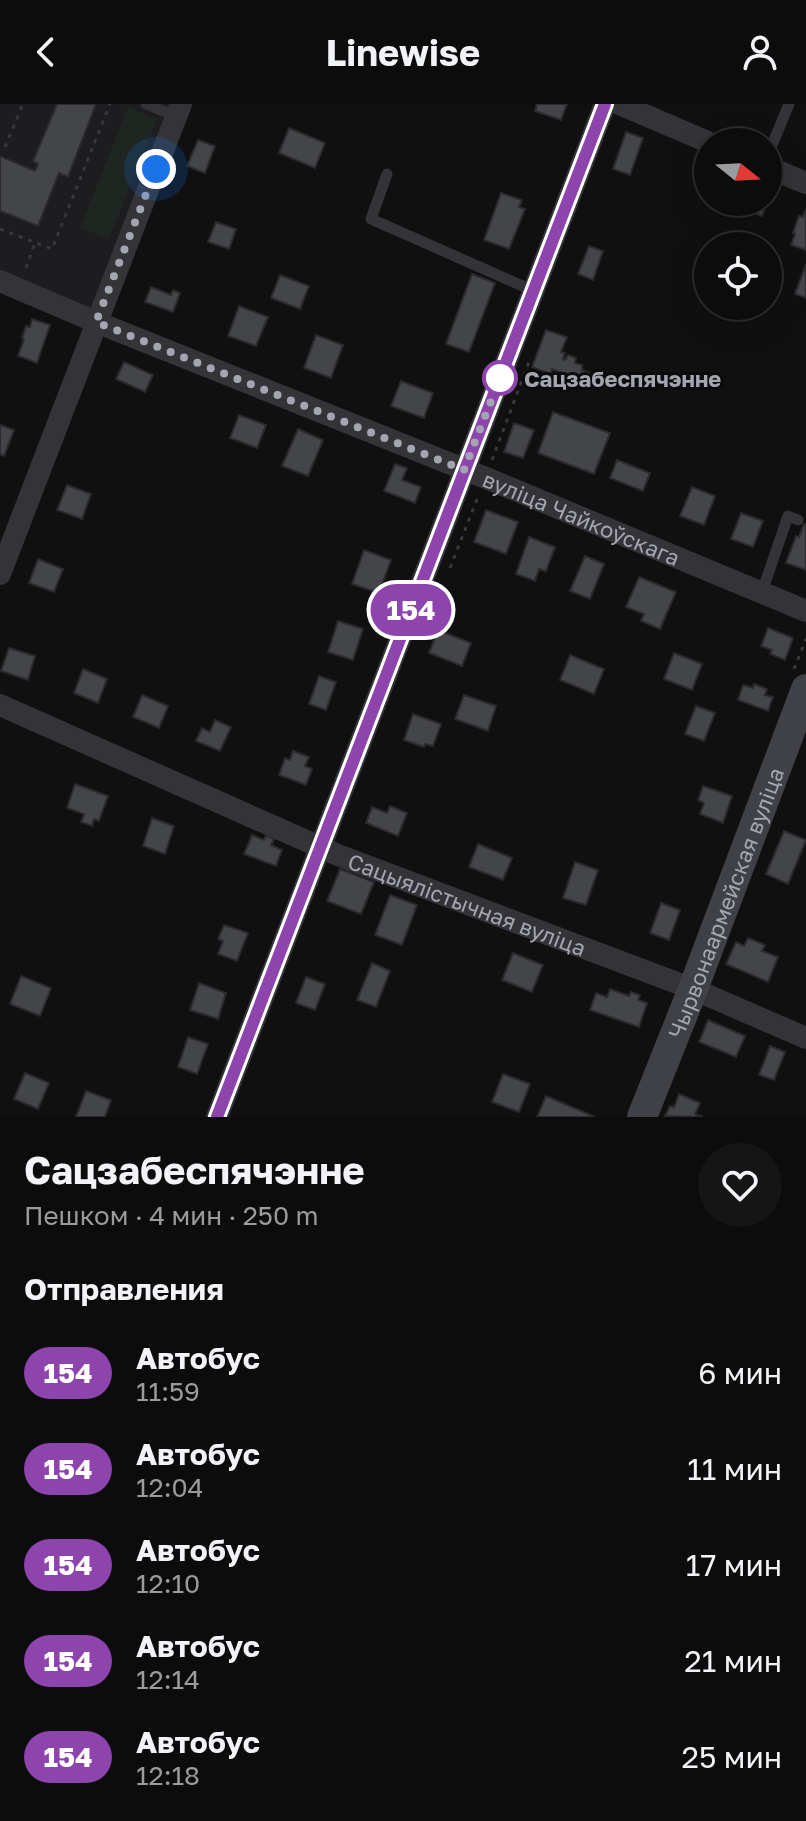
<!DOCTYPE html>
<html lang="ru">
<meta charset="utf-8">
<style>
body{margin:0;font-family:"Golos Text",sans-serif;background:#151516;color:#f1f3f6;height:100vh;display:flex;flex-direction:column;font-size:30px;white-space:nowrap}
*{box-sizing:border-box;margin:0}
p{font-size:26px;color:#9a9b9d}
.icon{flex:none;width:44px;height:44px;fill:none;stroke:currentColor;stroke-width:2;stroke-linecap:round;stroke-linejoin:round}
.map{position:relative;height:1013px;overflow:hidden}
.panel{display:flex;flex-direction:column;background:#0c0c0d;flex:1}
.panel>*{flex:none}
.badge{padding:0 16px;border-radius:26px;font-size:28px;line-height:52px}
.needle{width:52px;rotate:108deg}
.controls{position:absolute;left:694px;top:24px;display:grid;gap:16px}
.controls a{display:grid;place-items:center;width:88px;height:88px;border-radius:50%;background:#0c0c0d;box-shadow:0 8px 32px #0002,0 0 0 2px #2c2c2e;font-size:40px}
.you{position:absolute;width:40px;height:40px;margin:-20px;border:6px solid #fff;border-radius:50%;background:#1a73e8;box-shadow:0 0 0 12px #1a73e833}
.map>.badge{position:absolute;translate:-50% -50%;box-shadow:0 0 0 4px #fff}
h2{padding:0 24px;font-size:30px;line-height:72px}
.round{display:grid;place-items:center;flex:none;width:84px;height:84px;border-radius:42px;background:#151516}
.summary{display:flex;align-items:center;justify-content:space-between;height:136px;padding:0 24px}
h1{font-size:38px;font-weight:700;line-height:60px}
ul{padding:0;list-style:none}
li{display:flex;align-items:center;gap:24px;height:96px;padding:0 24px}
li div{flex:1}
li b{display:block;font-size:30px}
li em{font-style:normal}
li .badge{min-width:88px;font-weight:700;text-align:center}
header{display:flex;justify-content:space-between;align-items:center;height:104px;padding:0 24px;background:#0c0c0d;font-size:36px;font-weight:700}
.map>svg:first-child{display:block}
.built{fill:#1d1c1e}
.green{fill:#1f2520}
.building{fill:#444549;stroke:#2b2a2d;stroke-width:2}
.lines{fill:none;stroke-linecap:round;stroke-linejoin:round}
.path{stroke:#38393d;stroke-width:3;stroke-dasharray:4 6;stroke-linecap:butt}
.lane{stroke:#343438;stroke-width:11}
.street{stroke:#343438;stroke-width:22}
.secondary{stroke:#404146;stroke-width:30}
.line-casing{stroke:#fff;stroke-width:18}
.line{stroke:#8e44ad;stroke-width:12}
.walk{stroke:#a3a6b1;stroke-width:8;stroke-dasharray:0 14.4}
.stop-dot{fill:#fff;stroke:#8e44ad;stroke-width:4}
.labels{text-anchor:middle;dominant-baseline:central;stroke-width:6;stroke-linejoin:round;paint-order:stroke}
.stop-label{font-size:22px;font-weight:bold;fill:#a3a6b1;stroke:#0b0b0c;text-anchor:start}
.street-label{font-size:22px;fill:#a3a6b1;stroke:#0b0b0c}
</style>
<header><svg class="icon" aria-label="back" viewBox="0 0 24 24"><path d="M15 5l-7 7 7 7"/></svg>Linewise<svg class="icon" aria-label="person" viewBox="0 0 24 24"><circle cx="12" cy="8" r="4"/><path d="M4 21q1-7 8-7t8 7"/></svg></header>
<div class="map">
<svg width="806" height="1013" viewBox="0 0 806 1013">
<rect width="100%" height="100%" fill="#101011"/>
<!-- built -->
<path class="built" d="M0,0H174L93,208L0,168Z"/>
<!-- green -->
<path class="green" d="M128,3L157,15L109,135L80,124Z"/>
<!-- building -->
<path class="building" d="M57,0H96L68,73L59,69L38,122L0,107V52L35,67L38,60L33,57Z
M537,0H567L561,16L535,7Z
M289,24L325,39L315,64L279,49Z
M626,28L643,34L630,71L613,65Z
M198,36L215,42L205,69L187,62Z
M501,89L522,96L519,103L525,105L509,145L484,136Z
M740,98H767L762,112L738,103Z
M806,105V146L791,141L795,130L793,129L799,112L803,113Z
M216,118L236,125L229,145L208,138Z
M589,142L603,147L593,176L578,170Z
M806,160V194L795,190Z
M472,170L495,179L469,248L446,240Z
M280,171L309,182L300,205L271,194Z
M151,183L171,191L173,186L180,189L173,208L145,198Z
M239,202L268,213L256,242L228,232Z
M32,215L50,221L37,259L18,252L24,235L22,234L26,222L30,223Z
M546,226L567,233L561,248L565,249L563,255L565,256L568,251L576,254L575,259L582,261V266L593,270L589,281L577,277L578,274L552,265L551,270L532,263Z
M316,231L343,241L331,274L304,264Z
M124,258L153,271L145,288L116,275Z
M401,277L433,289L424,314L391,302Z
M553,308L610,329L594,370L538,349Z
M239,311L266,321L257,344L230,334Z
M514,319L534,326L523,354L504,348Z
M0,321L14,326L4,352L0,350Z
M298,325L323,336L308,372L282,362Z
M617,356L650,369L643,387L610,374Z
M395,360L407,364L402,376L421,383L415,399L384,387Z
M67,381L91,390L82,415L57,406Z
M692,383L715,392L704,421L680,412Z
M486,406L518,418L506,450L474,438Z
M741,409L763,417L753,443L731,435Z
M804,420L806,421V466L786,459L796,432L799,433Z
M529,433L555,443L546,467L539,465L535,477L516,470Z
M364,446L391,456L379,489L352,480Z
M585,452L604,460L590,495L570,487Z
M38,455L63,465L54,488L29,479Z
M639,473L676,488L660,525L641,517L644,510L626,503Z
M338,517L363,525L353,556L328,548Z
M768,524L793,534L785,556L770,550L772,546L761,542Z
M438,526L471,539L462,562L429,549Z
M9,544L35,552L28,576L1,567Z
M674,549L702,560L692,586L664,575Z
M570,551L604,565L594,590L560,576Z
M83,565L107,575L98,599L74,589Z
M319,572L336,578L326,606L309,600Z
M754,580L767,585L765,591L773,593L768,607L738,596L743,581L753,584Z
M142,591L168,602L159,624L133,613Z
M464,591L496,602L488,627L455,615Z
M696,602L715,609L704,637L685,630Z
M413,610L441,620L433,642L425,640L424,643L404,636Z
M215,616L231,623L220,647L196,637L202,624L210,628Z
M293,647L309,653L305,662L312,665L306,681L279,671L285,654L290,656Z
M75,680L108,692L99,717L94,715L92,722L81,718L84,710L67,704Z
M703,682L732,692L723,719L700,710L704,699L698,696Z
M390,702L407,709L398,732L366,719L372,703L387,709Z
M152,714L174,722L165,750L143,742Z
M784,727L806,736L788,780L766,770Z
M252,731L264,736L266,732L274,735L271,741L282,746L276,762L244,750Z
M478,740L512,754L503,776L469,763Z
M575,758L598,766L586,801L563,794Z
M340,765L374,778L361,810L327,797Z
M390,791L417,801L402,841L375,831Z
M661,799L680,806L669,836L650,829Z
M224,821L248,829L237,857L218,850L223,837L218,835Z
M748,834L765,841L762,847L778,853L768,878L726,860L736,838L744,842Z
M513,849L543,861L532,888L502,876Z
M372,859L390,867L376,903L357,896Z
M21,872L51,884L40,912L10,900Z
M306,873L325,880L315,906L296,899Z
M199,879L226,889L218,915L190,906Z
M610,885L629,892L631,888L640,891L638,896L647,899L639,923L590,906L596,889L607,893Z
M708,916L745,932L736,953L699,938Z
M188,933L208,940L197,970L178,963Z
M770,942L785,948L774,976L759,971Z
M25,969L49,979L38,1005L14,995Z
M503,970L530,980L519,1008L492,998Z
M86,987L111,996L105,1013H76Z
M679,990L700,999L695,1010L703,1013L665,1012L670,1002L674,1003Z
M546,992L595,1013H537Z"/>
<g class="lines">
<!-- path -->
<path class="path" d="M5,43L23,0
M0,125L52,145L110,0
M26,164L35,139
M492,356L529,258
M450,464L478,393
M794,565L806,535"/>
<!-- lane -->
<path class="lane" d="M146,0L176,12
M768,51L789,0
M387,70L371,115L534,187
M762,488L788,412L798,416"/>
<!-- street -->
<g class="street">
<path d="M619,0L708,38"/>
<path d="M768,63L806,79"/>
<path id="s1" d="M0,177L96,218L486,374L806,507"/>
<path d="M0,470L181,0"/>
<path id="s2" d="M0,601L338,751L693,885L806,934"/>
<path d="M217,1013L605,0"/>
</g>
<!-- secondary -->
<path class="secondary" id="s3" d="M642,1013L693,885L806,585"/>
</g>
<g class="lines">
<!-- line casing -->
<g class="line-casing">
<path id="line" d="M217,1013L605,0"/>
</g>
<!-- line -->
<use href="#line" class="line"/>
<!-- walk -->
<path class="walk" d="M156,65L96,218L464,366L500,274"/>
</g>
<!-- markers -->
<circle class="stop-dot" cx="500" cy="274" r="16"/>
<g class="labels">
<!-- stop labels -->
<g class="stop-label">
<text x="524" y="274">Сацзабеспячэнне</text>
</g>
<!-- street labels -->
<g class="street-label">
<text stroke="none"><textPath href="#s1" startOffset="628">вуліца Чайкоўскага</textPath></text>
<text stroke="none"><textPath href="#s3" startOffset="230">Чырвонаармейская вуліца</textPath></text>
<text stroke="none"><textPath href="#s2" startOffset="508">Сацыялістычная вуліца</textPath></text>
</g>
</g>
</svg>
<div class="controls">
<a><svg class="needle" viewBox="-14 -14 28 28"><path d="M0-13l5 13h-10z" fill="#e53935"/><path d="M0 13l5-13h-10z" fill="#9a9b9d"/></svg></a>
<a><svg class="icon" aria-label="locate" viewBox="0 0 24 24"><circle cx="12" cy="12" r="6"/><path d="M12 2v4M12 18v4M2 12h4M18 12h4"/></svg></a>
</div>
<div class="you" style="left:156px;top:65px"></div>
<b class="badge" style="left:411px;top:506px;background:#8e44ad;color:#fff">154</b>
</div>
<section class="panel">
<div class="summary"><div><h1>Сацзабеспячэнне</h1><p>Пешком · 4 мин · 250 m</p></div><a class="round"><svg class="icon" aria-label="heart" viewBox="0 0 24 24"><path d="M12 20l-8-8c-3-5 5-10 8-4 3-6 11-1 8 4z"/></svg></a></div>
<h2>Отправления</h2>
<ul>
<li><span class="badge" style="background:#8e44ad;color:#fff">154</span><div><b>Автобус</b><p>11:59</p></div><em>6 мин</em></li>
<li><span class="badge" style="background:#8e44ad;color:#fff">154</span><div><b>Автобус</b><p>12:04</p></div><em>11 мин</em></li>
<li><span class="badge" style="background:#8e44ad;color:#fff">154</span><div><b>Автобус</b><p>12:10</p></div><em>17 мин</em></li>
<li><span class="badge" style="background:#8e44ad;color:#fff">154</span><div><b>Автобус</b><p>12:14</p></div><em>21 мин</em></li>
<li><span class="badge" style="background:#8e44ad;color:#fff">154</span><div><b>Автобус</b><p>12:18</p></div><em>25 мин</em></li>
</ul>
</section>
